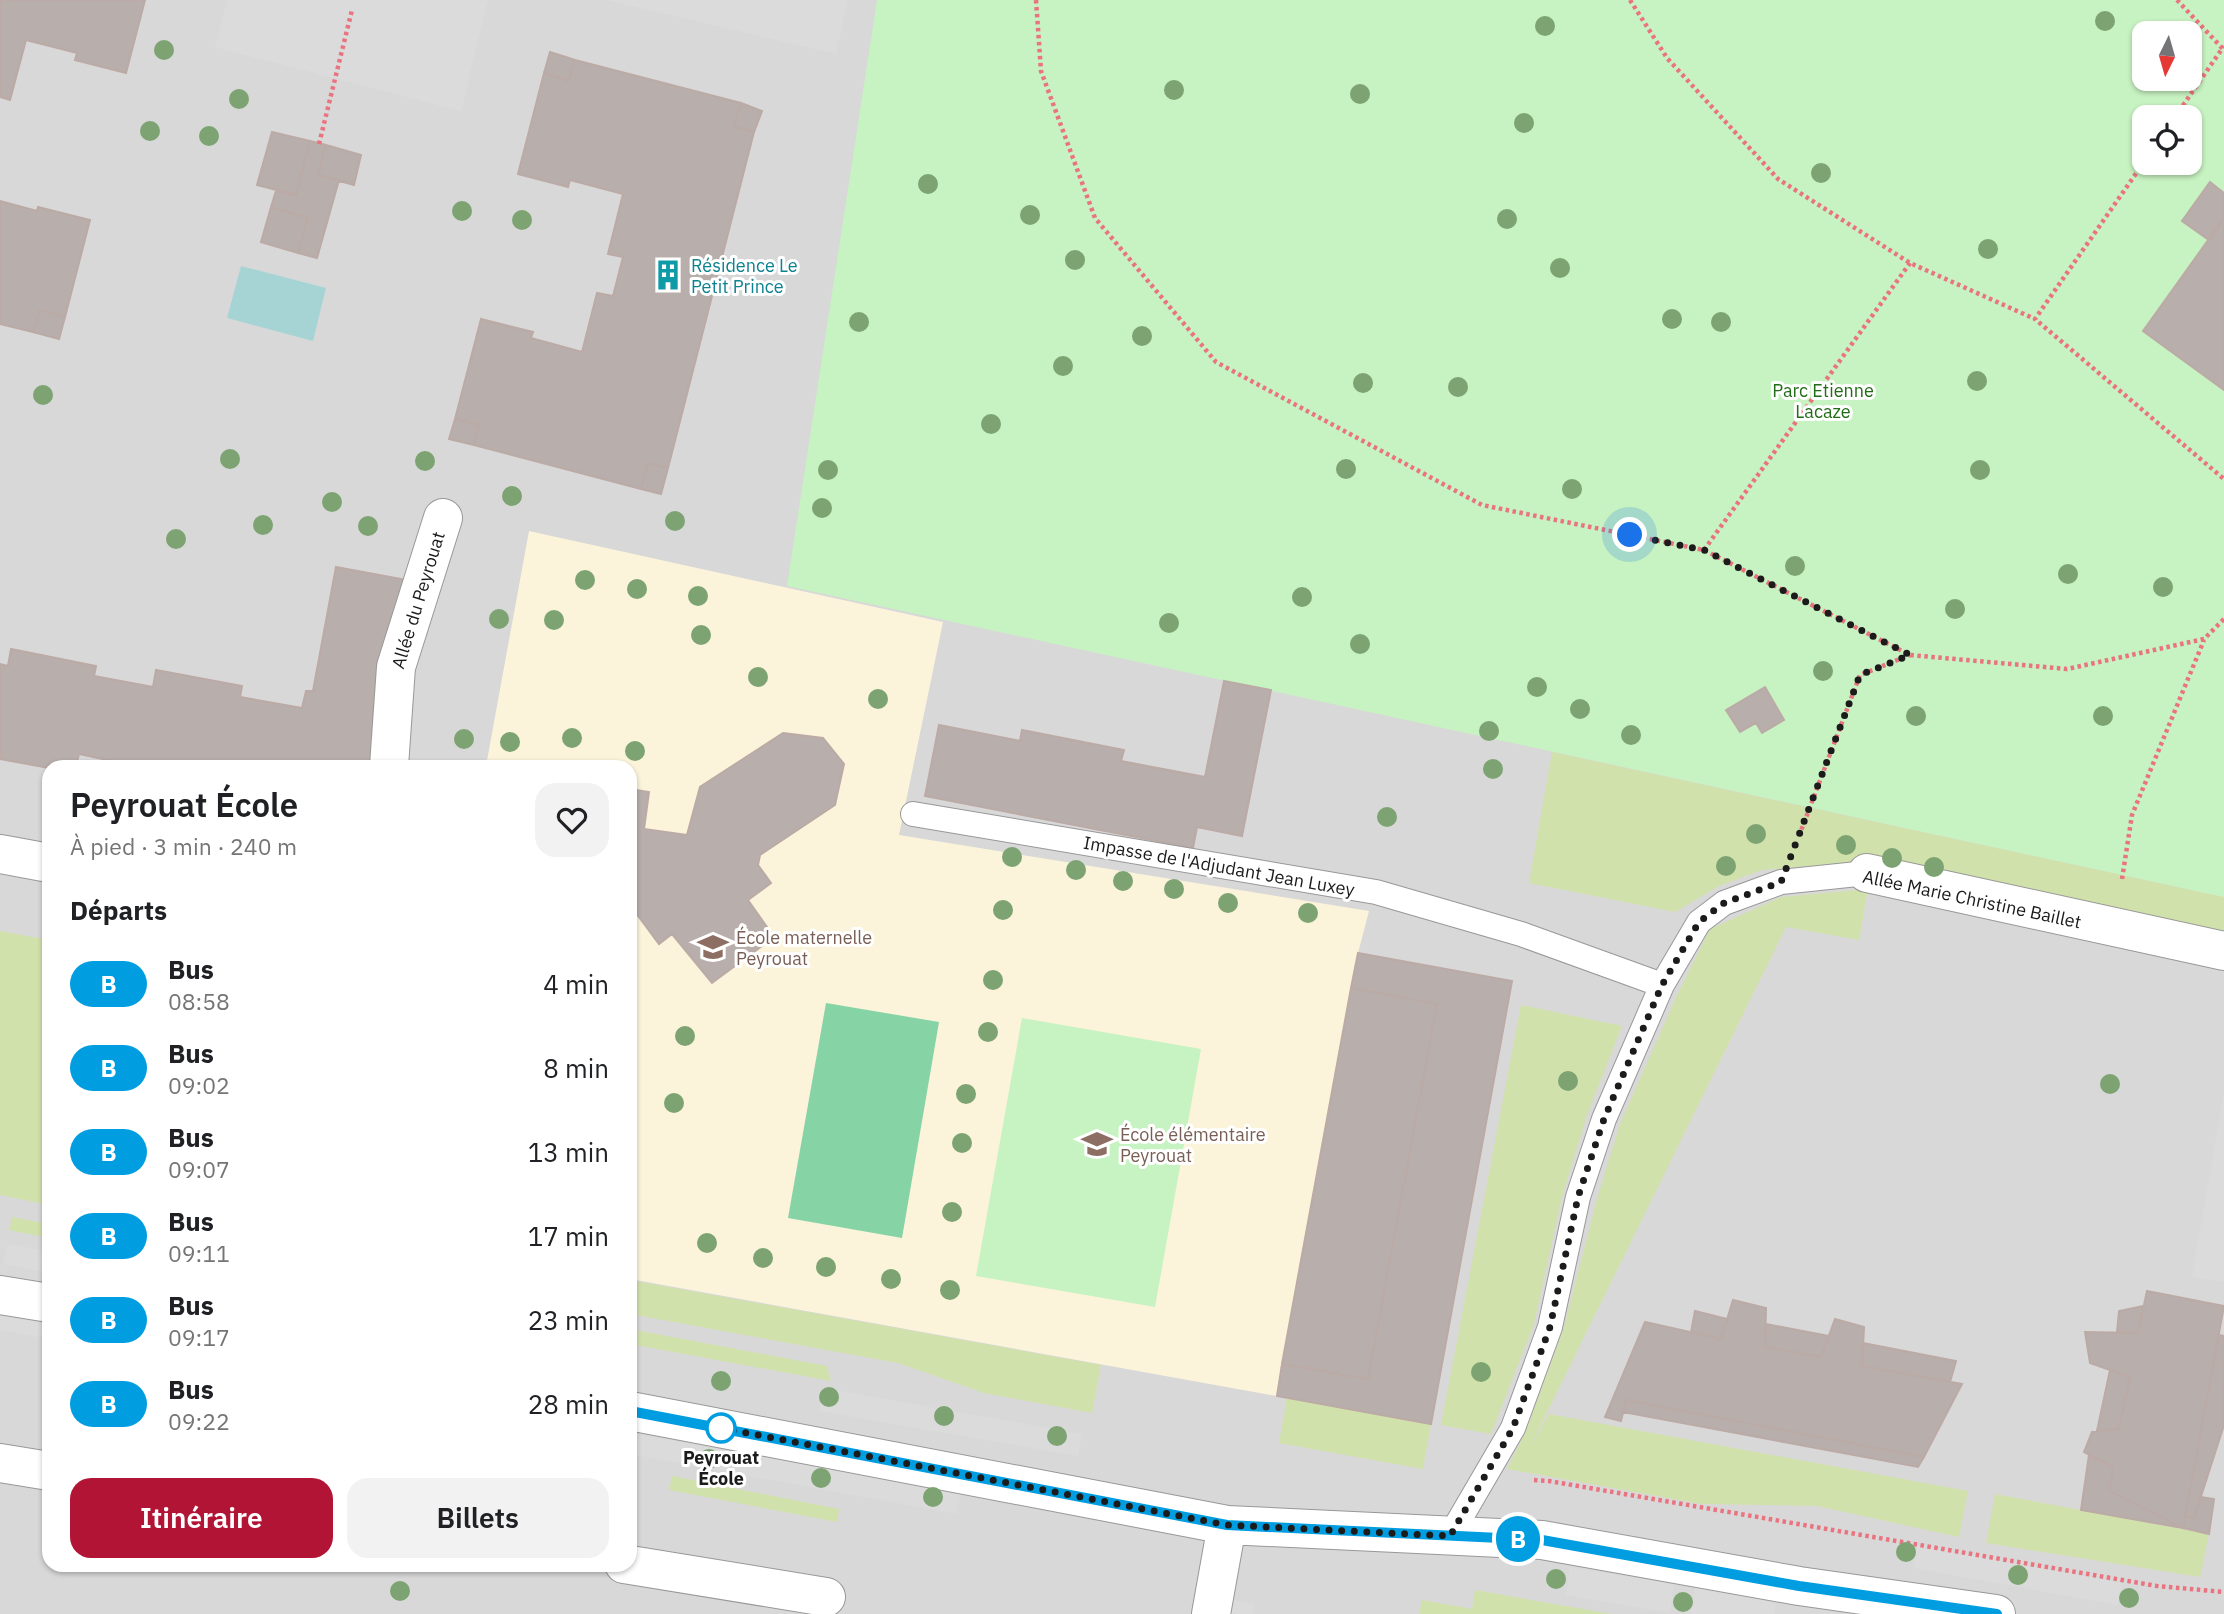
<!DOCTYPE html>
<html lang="fr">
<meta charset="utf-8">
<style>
body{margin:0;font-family:"IBM Plex Sans",sans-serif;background:#f2f2f2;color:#202124;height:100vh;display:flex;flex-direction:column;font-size:26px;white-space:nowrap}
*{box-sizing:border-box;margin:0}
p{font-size:23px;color:#757577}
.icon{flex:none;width:38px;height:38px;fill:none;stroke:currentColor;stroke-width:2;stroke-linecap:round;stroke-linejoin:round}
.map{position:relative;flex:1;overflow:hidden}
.details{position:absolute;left:42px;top:760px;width:595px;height:812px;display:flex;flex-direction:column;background:#fff;border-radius:21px;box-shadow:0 2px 5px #0004}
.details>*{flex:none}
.badge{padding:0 14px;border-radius:23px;font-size:24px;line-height:46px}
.needle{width:46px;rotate:185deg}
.tools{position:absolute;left:2132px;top:21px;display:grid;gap:14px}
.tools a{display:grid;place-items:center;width:70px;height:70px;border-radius:14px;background:#fff;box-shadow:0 2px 5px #0004;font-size:35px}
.you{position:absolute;width:35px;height:35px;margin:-18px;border:5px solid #fff;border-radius:50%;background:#1a73e8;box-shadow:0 0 0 10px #1a73e833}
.map>.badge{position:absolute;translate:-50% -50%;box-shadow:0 0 0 4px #fff}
h2{padding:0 28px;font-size:26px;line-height:63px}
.round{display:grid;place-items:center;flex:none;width:74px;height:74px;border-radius:21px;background:#f2f2f2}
.overview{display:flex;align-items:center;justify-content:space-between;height:119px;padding:0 28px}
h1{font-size:33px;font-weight:600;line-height:52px}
.cta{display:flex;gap:14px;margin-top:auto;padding:14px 28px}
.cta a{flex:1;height:80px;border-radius:21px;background:#b21435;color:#fff;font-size:28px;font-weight:600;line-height:80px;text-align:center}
.cta a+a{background:#f2f2f2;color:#202124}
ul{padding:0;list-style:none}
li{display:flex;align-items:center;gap:21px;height:84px;padding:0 28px}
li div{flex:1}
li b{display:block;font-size:26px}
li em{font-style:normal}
li .badge{min-width:77px;font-weight:700;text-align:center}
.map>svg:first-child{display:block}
.residential{fill:#d9d8d8;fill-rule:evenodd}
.education{fill:#fbf4db}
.grass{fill:#d1e1ab}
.park{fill:#c7f2c1;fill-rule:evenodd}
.pitch{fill:#86d3a6}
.parking{fill:#dbdbdb}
.water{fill:#a6d4d5}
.building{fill:#b8aeab;stroke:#bbaaa5;stroke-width:2}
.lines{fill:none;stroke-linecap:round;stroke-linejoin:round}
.lane-casing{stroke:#989898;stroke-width:26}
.street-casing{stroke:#989898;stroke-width:40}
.path{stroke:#ea7380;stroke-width:4.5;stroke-dasharray:3.5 3.5;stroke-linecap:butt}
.lane{stroke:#fff;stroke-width:24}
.street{stroke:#fff;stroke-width:38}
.tree{fill:#7ca371}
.line-casing{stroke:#fff;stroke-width:16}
.line{stroke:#009de0;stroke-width:10}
.walk{stroke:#1b1b1b;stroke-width:7;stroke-dasharray:0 12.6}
.stop-dot{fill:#fff;stroke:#009de0;stroke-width:3.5}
.labels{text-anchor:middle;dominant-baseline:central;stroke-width:6;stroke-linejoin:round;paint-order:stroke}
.culture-label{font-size:18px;fill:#0d838f;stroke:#fff;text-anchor:start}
.park-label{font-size:18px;fill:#216c16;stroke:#fff}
.street-label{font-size:18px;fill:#1b1b1b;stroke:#fff}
.education-label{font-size:18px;fill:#785e54;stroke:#fff;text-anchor:start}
.stop-label{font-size:18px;font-weight:bold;fill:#1b1b1b;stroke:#fff}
</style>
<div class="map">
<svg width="2224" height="1614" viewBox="0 0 2224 1614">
<rect width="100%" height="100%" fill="#ebe6e1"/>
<!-- residential -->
<path class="residential" d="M0,0H2224V1614H0ZM2144,33H2189V79H2144ZM2144,117H2189V163H2144ZM49,766H630V1564H49Z"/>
<!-- education -->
<path class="education" d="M529,531L943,622L899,835L1369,911L1358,953L1512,981L1431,1424L630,1279V766H486Z"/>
<!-- grass -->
<path class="grass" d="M1552,752L2224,897V935L1870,861L1762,870L1719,886L1675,912L1529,883Z
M1868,889L1859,940L1786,927L1530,1447L1549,1414L1968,1491L1959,1537L1817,1506L1701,1504L1507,1469L1525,1433L1563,1331L1597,1199L1620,1124L1678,993L1710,929L1781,897Z
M0,931L49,940V1205L0,1195Z
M1521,1005L1622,1026L1587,1115L1562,1197L1534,1324L1491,1434L1441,1425Z
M12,1217L49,1224V1238L9,1230Z
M630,1280L1101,1365L1092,1413L984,1393L898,1363L630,1314Z
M630,1329L827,1366L831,1381L630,1344Z
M1287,1397L1431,1424L1423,1469L1279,1443Z
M672,1476L839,1509L837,1522L669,1490Z
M1995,1494L2209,1534L2200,1577L1986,1543Z
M1475,1590L1611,1614H1419L1422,1600L1472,1609Z"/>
<!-- park -->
<path class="park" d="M877,0H2224V897L787,586ZM2144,33H2189V79H2144ZM2144,117H2189V163H2144Z
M1022,1018L1201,1049L1155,1307L976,1276Z"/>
<!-- pitch -->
<path class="pitch" d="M826,1003L939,1022L902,1238L788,1218Z"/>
<!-- parking -->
<path class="parking" d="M227,0H488L461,111L215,47Z
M607,0H848L836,54Z
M2224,1092V1282L2192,1277Z
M8,1244L49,1251V1273L3,1264Z
M0,1308L49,1317V1339L0,1330Z
M823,1388L1082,1434L1078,1456L819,1411Z
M630,1433L961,1493L957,1514L630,1454Z
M1917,1545L2122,1583L2118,1605L1913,1568Z
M1570,1567L1674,1584L1669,1613L1566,1595Z
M1695,1587L1776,1602L1774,1614H1690Z
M1230,1599L1255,1604L1253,1614H1227Z"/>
<!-- water -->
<path class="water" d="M241,266L326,288L313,341L227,318Z"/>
<!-- building -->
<path class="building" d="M0,0H145L126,73L75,60L77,53L26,40L10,100L0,97Z
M550,52L575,60L569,81L544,73Z
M575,60L741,103L734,126L754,132L668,468L648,463L641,489L474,445L479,425L455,419L481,319L533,332L531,338L582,352L597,293L613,296L623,257L608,254L623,194L570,180L568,187L518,174L544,73L569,81Z
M741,103L762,111L754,132L734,126Z
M272,132L310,141L296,195L257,185Z
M310,141L326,145L318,175L339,180L317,258L298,253L308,218L271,207L276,191L296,195Z
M326,145L361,155L354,185L318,175Z
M2210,182L2224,193V218L2209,240L2182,221Z
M0,201L37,211L38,207L90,220L65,317L40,310L33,332L0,324Z
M271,207L308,218L298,253L261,242Z
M2224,218V390L2143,331Z
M40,310L65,317L59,339L33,332Z
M455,419L479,425L474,445L449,439Z
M648,463L668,468L661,494L641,489Z
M336,567L412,581L377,766H136L79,754L76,766L49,768L0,759V664L8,666L11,649L96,666L94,676L153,687L156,670L242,686L240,697L302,708L306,691H313Z
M1224,681L1271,690L1242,836L1197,827L1193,848L925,796L939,725L1020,741L1022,730L1124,750L1121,761L1205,777Z
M1765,687L1784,720L1762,733L1756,723L1740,732L1726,710Z
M783,733L823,738L844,764L835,805L760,855L758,865L771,883L748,900L774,937L712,983L672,934L659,944L630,905V789L649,792L644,829L687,835L700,787Z
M1358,953L1512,981L1431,1424L1277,1396L1282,1364L1368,1379L1437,1004L1351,988Z
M1351,988L1437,1004L1368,1379L1282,1364Z
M2147,1291L2224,1306L2183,1528L2109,1491L2113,1467L2084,1452L2092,1432L2119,1429L2130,1377L2090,1363L2085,1332L2138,1333Z
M1733,1300L1766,1308L1765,1347L1821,1357L1835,1319L1864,1327L1862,1366L1962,1384L1924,1457L1626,1400L1621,1421L1605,1417L1645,1322L1721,1339Z
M2143,1306L2138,1333L2117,1332L2119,1311Z
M1695,1311L1727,1319L1721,1339L1691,1332Z
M1766,1324L1829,1336L1821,1357L1765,1347Z
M2219,1335L2224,1336V1425L2194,1518L2185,1516Z
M1863,1343L1956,1361L1950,1382L1862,1366Z
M2110,1370L2130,1377L2119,1429L2097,1431Z
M1626,1400L1924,1457L1918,1467L1623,1412Z
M2089,1455L2113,1467L2109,1491L2183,1528L2081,1510Z
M2201,1497L2214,1499L2209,1534L2183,1528L2185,1516L2194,1518Z"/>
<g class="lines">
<!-- lane casing -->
<g class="lane-casing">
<path id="lane" d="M913,814L1376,892L1521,934L1662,985
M1450,1536L1513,1428L1550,1327L1578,1197L1604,1119L1662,985L1699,922L1724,903L1781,882L1867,873"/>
</g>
<!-- street casing -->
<g class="street-casing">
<path id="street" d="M389,766L396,667L443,518
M0,854L49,863
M1867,873L2224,951
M0,1295L49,1303
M630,1411L1227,1525L1542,1540L1799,1586L1996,1614
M0,1463L49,1471
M624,1564L826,1597
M1211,1614L1227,1525"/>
</g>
<!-- path -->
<path class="path" d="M1036,0L1041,71L1095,218L1216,362L1482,505L1704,550L1910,655L2067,669L2204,639L2224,619
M1630,0L1667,58L1778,179L1910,263L2035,319
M2177,0L2223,49
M2175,117L2224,46
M319,144L352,10
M2144,162L2035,319L2224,479
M1704,550L1910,263
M1799,836L1860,675L1910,655
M2122,879L2132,815L2204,640
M1534,1480L1549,1481L2157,1586L2224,1592"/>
<!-- lane -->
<use href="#lane" class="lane"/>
<!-- street -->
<use href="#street" class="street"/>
</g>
<!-- trees -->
<g class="tree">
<circle cx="2105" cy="21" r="10"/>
<circle cx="1545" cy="26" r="10"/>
<circle cx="164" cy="50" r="10"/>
<circle cx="1174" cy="90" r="10"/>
<circle cx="1360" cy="94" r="10"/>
<circle cx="239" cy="99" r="10"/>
<circle cx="1524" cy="123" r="10"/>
<circle cx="150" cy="131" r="10"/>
<circle cx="209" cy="136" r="10"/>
<circle cx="1821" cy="173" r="10"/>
<circle cx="928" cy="184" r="10"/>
<circle cx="462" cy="211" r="10"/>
<circle cx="1030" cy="215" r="10"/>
<circle cx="1507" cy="219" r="10"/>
<circle cx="522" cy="220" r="10"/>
<circle cx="1988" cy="249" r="10"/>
<circle cx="1075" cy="260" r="10"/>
<circle cx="1560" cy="268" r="10"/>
<circle cx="1672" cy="319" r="10"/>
<circle cx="859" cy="322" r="10"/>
<circle cx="1721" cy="322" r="10"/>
<circle cx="1142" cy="336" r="10"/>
<circle cx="1063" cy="366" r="10"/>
<circle cx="1977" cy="381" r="10"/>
<circle cx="1363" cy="383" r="10"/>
<circle cx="1458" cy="387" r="10"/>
<circle cx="43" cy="395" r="10"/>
<circle cx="991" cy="424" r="10"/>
<circle cx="230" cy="459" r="10"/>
<circle cx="425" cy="461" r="10"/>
<circle cx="1346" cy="469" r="10"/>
<circle cx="828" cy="470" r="10"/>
<circle cx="1980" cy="470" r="10"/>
<circle cx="1572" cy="489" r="10"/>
<circle cx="512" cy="496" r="10"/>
<circle cx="332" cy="502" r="10"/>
<circle cx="822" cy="508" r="10"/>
<circle cx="675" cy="521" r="10"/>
<circle cx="263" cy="525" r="10"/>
<circle cx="368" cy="526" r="10"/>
<circle cx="176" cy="539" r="10"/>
<circle cx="1795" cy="566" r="10"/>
<circle cx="2068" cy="574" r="10"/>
<circle cx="585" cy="580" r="10"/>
<circle cx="2163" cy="587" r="10"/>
<circle cx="637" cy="589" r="10"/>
<circle cx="698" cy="596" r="10"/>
<circle cx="1302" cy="597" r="10"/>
<circle cx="1955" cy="609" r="10"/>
<circle cx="499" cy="619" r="10"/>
<circle cx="554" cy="620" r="10"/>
<circle cx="1169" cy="623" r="10"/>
<circle cx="701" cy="635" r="10"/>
<circle cx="1360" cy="644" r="10"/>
<circle cx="1823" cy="671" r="10"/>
<circle cx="758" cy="677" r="10"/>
<circle cx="1537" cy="687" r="10"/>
<circle cx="878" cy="699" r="10"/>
<circle cx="1580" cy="709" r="10"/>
<circle cx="1916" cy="716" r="10"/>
<circle cx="2103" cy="716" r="10"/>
<circle cx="1489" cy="731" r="10"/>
<circle cx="1631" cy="735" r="10"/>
<circle cx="572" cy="738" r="10"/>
<circle cx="464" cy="739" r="10"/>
<circle cx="510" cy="742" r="10"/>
<circle cx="635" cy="751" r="10"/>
<circle cx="1493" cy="769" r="10"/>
<circle cx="1387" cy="817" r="10"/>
<circle cx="1756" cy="834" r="10"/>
<circle cx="1846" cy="845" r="10"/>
<circle cx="1012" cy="857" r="10"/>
<circle cx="1892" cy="858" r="10"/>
<circle cx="1726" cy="866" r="10"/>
<circle cx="1934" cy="867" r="10"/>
<circle cx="1076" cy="870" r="10"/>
<circle cx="1123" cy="881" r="10"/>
<circle cx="1174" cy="889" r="10"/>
<circle cx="1228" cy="903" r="10"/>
<circle cx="1003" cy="910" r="10"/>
<circle cx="1308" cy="913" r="10"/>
<circle cx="993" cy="980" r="10"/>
<circle cx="988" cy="1032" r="10"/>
<circle cx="685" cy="1036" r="10"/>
<circle cx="1568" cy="1081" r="10"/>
<circle cx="2110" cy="1084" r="10"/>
<circle cx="966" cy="1094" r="10"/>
<circle cx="674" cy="1103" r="10"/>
<circle cx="962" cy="1143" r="10"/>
<circle cx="952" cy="1212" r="10"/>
<circle cx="707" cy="1243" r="10"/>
<circle cx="763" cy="1258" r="10"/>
<circle cx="826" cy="1267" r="10"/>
<circle cx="891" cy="1279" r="10"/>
<circle cx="950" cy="1290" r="10"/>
<circle cx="1481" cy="1372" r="10"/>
<circle cx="721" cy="1381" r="10"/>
<circle cx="829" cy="1397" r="10"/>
<circle cx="944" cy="1416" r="10"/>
<circle cx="1057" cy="1436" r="10"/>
<circle cx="709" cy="1459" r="10"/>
<circle cx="821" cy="1478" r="10"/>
<circle cx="933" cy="1497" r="10"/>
<circle cx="1906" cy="1552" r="10"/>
<circle cx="2018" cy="1575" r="10"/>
<circle cx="1556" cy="1579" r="10"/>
<circle cx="400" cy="1591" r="10"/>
<circle cx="2129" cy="1598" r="10"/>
<circle cx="1683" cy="1602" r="10"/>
</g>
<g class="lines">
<!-- line casing -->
<g class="line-casing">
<path id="line" d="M630,1411L1227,1525L1542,1540L1799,1586L1997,1614"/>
</g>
<!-- line -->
<use href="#line" class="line"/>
<!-- walk -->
<path class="walk" d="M721,1428L1227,1525L1450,1536L1513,1428L1550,1327L1578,1197L1604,1119L1662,985L1699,922L1724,903L1781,882L1860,675L1910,655L1704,550L1630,535"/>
</g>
<!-- icons -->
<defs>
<g id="building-bare" transform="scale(2.415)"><path d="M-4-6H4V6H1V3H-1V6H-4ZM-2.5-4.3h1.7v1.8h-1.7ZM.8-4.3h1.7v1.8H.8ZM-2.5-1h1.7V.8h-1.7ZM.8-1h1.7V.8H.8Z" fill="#0f9aa8" stroke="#fff" stroke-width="2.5" paint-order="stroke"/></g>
<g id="school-bare" transform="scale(2.415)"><path d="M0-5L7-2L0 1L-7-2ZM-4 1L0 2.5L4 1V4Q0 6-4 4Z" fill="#8d6e63" stroke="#fff" stroke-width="2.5" paint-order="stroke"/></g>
</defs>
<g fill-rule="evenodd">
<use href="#building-bare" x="668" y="275"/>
<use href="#school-bare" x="713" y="947"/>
<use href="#school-bare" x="1097" y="1144"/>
</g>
<!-- markers -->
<circle class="stop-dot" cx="721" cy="1428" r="14"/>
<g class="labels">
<!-- culture labels -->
<g class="culture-label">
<text x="691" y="265">Résidence Le<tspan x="691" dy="21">Petit Prince</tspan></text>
</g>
<!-- park labels -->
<g class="park-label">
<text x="1823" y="390">Parc Etienne<tspan x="1823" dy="21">Lacaze</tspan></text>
</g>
<!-- street labels -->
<g class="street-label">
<text transform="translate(418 600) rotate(-73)">Allée du Peyrouat</text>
<text transform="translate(1219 866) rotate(10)">Impasse de l'Adjudant Jean Luxey</text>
<text transform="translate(1972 899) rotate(12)">Allée Marie Christine Baillet</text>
</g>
<!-- education labels -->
<g class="education-label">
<text x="736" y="937">École maternelle<tspan x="736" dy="21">Peyrouat</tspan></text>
<text x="1120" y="1134">École élémentaire<tspan x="1120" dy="21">Peyrouat</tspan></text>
</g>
<!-- stop labels -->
<g class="stop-label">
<text x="721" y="1457">Peyrouat<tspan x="721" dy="21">École</tspan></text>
</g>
</g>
</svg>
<div class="tools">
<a><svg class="needle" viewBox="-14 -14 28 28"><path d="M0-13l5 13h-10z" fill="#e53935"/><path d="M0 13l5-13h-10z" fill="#757577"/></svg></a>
<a><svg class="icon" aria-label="locate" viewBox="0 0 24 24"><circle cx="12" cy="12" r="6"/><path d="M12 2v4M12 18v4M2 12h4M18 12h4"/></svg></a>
</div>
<div class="you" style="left:1630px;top:535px"></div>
<b class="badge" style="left:1518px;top:1539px;background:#009de0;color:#fff">B</b>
<section class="details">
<div class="overview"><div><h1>Peyrouat École</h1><p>À pied · 3 min · 240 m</p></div><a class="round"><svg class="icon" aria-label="heart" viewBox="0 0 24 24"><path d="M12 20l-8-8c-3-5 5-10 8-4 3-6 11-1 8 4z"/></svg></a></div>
<h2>Départs</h2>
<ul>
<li><span class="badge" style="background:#009de0;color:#fff">B</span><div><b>Bus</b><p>08:58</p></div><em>4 min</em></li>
<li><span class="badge" style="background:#009de0;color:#fff">B</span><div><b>Bus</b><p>09:02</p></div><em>8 min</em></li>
<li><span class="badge" style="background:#009de0;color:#fff">B</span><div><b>Bus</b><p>09:07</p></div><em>13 min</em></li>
<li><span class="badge" style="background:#009de0;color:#fff">B</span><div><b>Bus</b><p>09:11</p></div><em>17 min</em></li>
<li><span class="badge" style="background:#009de0;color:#fff">B</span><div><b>Bus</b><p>09:17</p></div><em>23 min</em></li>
<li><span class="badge" style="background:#009de0;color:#fff">B</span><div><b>Bus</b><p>09:22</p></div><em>28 min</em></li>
</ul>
<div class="cta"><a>Itinéraire</a><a>Billets</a></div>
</section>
</div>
